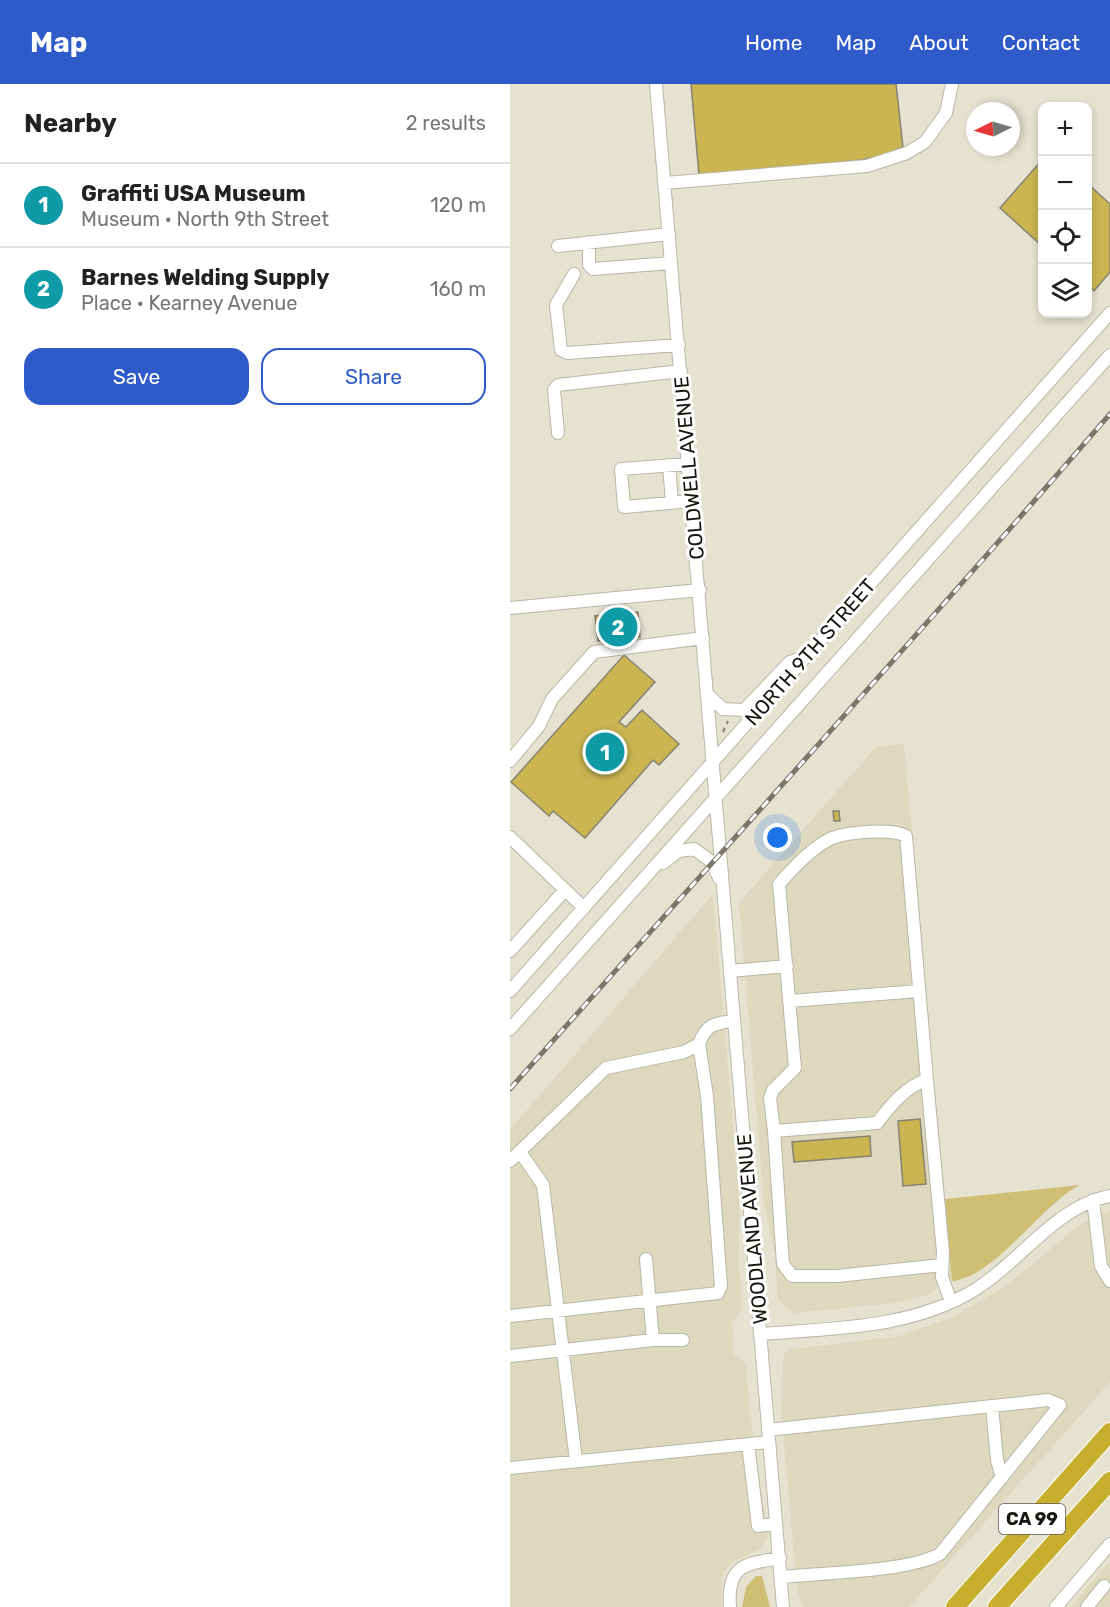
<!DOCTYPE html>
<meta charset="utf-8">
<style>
body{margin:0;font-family:Rubik,sans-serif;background:#f2f2f2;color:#222}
.controls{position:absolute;right:18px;top:18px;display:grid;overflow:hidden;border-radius:12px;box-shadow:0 3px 9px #0003}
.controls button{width:54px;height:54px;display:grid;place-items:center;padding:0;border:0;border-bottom:2px solid #e0e0e0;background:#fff;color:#222;font:30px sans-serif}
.compass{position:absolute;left:456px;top:18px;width:54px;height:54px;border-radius:50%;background:#fff;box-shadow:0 3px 9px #0003;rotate:265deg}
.you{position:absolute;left:268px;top:754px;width:21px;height:21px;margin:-15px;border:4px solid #fff;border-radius:50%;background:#1a73e8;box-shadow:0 0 0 9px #1a73e833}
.badge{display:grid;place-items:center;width:39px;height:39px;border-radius:50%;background:#2f5ac9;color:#fff;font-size:20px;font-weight:700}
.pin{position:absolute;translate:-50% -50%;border:3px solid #fff;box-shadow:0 2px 6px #0006}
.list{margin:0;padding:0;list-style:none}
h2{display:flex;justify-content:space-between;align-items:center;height:78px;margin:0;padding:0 24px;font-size:26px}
h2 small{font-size:20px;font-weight:400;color:#767676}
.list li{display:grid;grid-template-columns:39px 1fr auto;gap:18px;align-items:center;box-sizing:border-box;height:84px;padding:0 24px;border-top:2px solid #e0e0e0}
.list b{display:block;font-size:22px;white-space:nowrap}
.list p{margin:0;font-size:20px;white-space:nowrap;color:#767676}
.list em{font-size:20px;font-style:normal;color:#767676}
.actions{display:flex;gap:12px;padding:18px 24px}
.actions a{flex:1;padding:14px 0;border:2px solid #2f5ac9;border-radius:18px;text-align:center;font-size:21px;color:#2f5ac9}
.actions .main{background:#2f5ac9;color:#fff}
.icon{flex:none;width:33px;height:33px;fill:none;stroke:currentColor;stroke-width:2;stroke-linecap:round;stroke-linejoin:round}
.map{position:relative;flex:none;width:600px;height:1523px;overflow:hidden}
header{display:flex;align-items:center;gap:36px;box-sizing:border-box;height:84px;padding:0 30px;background:#2f5ac9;color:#fff}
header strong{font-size:28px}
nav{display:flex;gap:33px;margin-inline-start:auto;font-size:21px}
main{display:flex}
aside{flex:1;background:#fff}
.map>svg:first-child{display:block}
</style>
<header>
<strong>Map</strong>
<nav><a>Home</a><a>Map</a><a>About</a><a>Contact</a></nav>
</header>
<main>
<aside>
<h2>Nearby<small>2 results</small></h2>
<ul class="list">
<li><span class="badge" style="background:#0f9aa8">1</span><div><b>Graffiti USA Museum</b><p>Museum · North 9th Street</p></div><em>120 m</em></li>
<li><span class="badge" style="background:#0f9aa8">2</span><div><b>Barnes Welding Supply</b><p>Place · Kearney Avenue</p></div><em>160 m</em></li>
</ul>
<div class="actions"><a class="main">Save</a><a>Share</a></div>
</aside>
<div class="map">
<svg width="600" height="1523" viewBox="0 0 600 1523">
<rect width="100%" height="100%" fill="#e6e2d0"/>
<path fill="#ddd8be" d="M394,660l48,537 -16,7 -6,6 -35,9 -102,10 -15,-13 -3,-44 -11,-53 -25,-300 137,-156z
M203,810l26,301v68l4,45 -11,15 2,32 12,8 4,49 18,124 -8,13 -28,13 -10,12 -1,33h-211v-477z
M600,1127v171l-201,225h-105l-6,-11 -17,-184 2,-53 2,-6 7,-4 104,-12 55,-19 55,-32 75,-62z
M600,1479v44h-39l35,-42z"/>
<path fill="#cebf74" d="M570,1101c-38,19 -86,93 -128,96l-7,-82z
M246,1492h6l8,31h-28l4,-20z"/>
<path fill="#cab551" stroke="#878373" stroke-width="1.5" d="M181,0h205l7,63 -18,8 -24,5 -162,15z
M532,76v86l-42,-38z
M578,100l22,20v68l-16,19 -6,-6z
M128,528l2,25 -42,4 -3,-25z
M114,571l31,27 -36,40 7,5 16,-17 37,34 -20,21 -6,-5 -68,78 -32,-27 -4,5 -38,-34z
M323,727h6l1,10h-6z
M410,1035l6,65 -23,2 -5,-65z
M360,1052l1,20 -77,6 -2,-20z"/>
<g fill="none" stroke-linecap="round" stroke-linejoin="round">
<defs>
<path id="minor" d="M146,0l127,1523
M155,99l202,-17 40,-13 18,-11 21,-29 6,-29
M79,158v23l4,4 78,-6
M48,162l111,-12
M64,190l-18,31 5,45 6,3 112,-8
M48,349l-4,-43 4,-5 123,-14
M179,380l-68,5 3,38 68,-6
M159,381l3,38
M0,524l190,-18
M198,611l15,14 21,1 46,-48 15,-5
M0,677l29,-35 13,-27 42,-47 109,-14
M0,753l74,71
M153,779l16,-12 15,-2 18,13 7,16
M0,867l55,-61
M220,887l57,-5
M0,907l600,-678
M280,917l129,-10
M0,945l600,-674
M189,960c7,-20 16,-21 35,-23
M264,1047l-4,-33 3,-8 22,-22 -16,-184c13,-15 35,-38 53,-46 16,-6 60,-10 74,-2l21,244
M10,1068l23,33 33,276
M0,1077l96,-93 78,-16 15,-8 8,52 14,190 -3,7 -208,23
M583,1116l8,66 9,15
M136,1175l7,81h30
M432,1181l-105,11h-45l-9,-12 -9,-133 103,-8c13,-17 29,-37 50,-43l16,172 -1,25 9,25
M250,1250c74,-6 152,-5 216,-45 45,-28 80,-83 134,-93
M0,1272l143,-16
M482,1322l5,54 5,18
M258,1346l280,-30 12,5 -120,149c-33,18 -119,19 -159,23
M238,1360l10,82 18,-2
M0,1384l259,-26
M220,1523c-3,-42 14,-43 50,-49
M546,1523l54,-63
M577,1523l17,-21"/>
<path id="highway" d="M445,1523l155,-175
M487,1523l113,-126"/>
</defs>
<use href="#minor" stroke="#bab7a5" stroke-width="14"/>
<use href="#highway" stroke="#fff" stroke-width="20"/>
<path stroke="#838074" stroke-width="2" stroke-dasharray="4.5 4.5" stroke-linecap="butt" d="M213,648l5,-11"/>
<use href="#minor" stroke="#fff" stroke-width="12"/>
<use href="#highway" stroke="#c7ae2c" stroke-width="18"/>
<defs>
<path id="rail" d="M0,1005c200,-225 403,-447 600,-675"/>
</defs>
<use href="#rail" stroke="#79766a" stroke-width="5"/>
<use href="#rail" stroke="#fff" stroke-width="3" stroke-dasharray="9" stroke-linecap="butt"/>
</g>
<g text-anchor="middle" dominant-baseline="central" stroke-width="6" stroke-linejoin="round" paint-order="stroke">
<rect fill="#fff" stroke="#5d5b57" stroke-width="1.5" x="489" y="1420" width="66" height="30" rx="4.5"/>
<g font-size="18" font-weight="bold" fill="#17150f">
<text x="522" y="1435">CA 99</text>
</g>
<g font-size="20" fill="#17150f" stroke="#fff">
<text transform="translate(179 384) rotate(-95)">COLDWELL AVENUE</text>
<text transform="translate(300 568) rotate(-49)">NORTH 9TH STREET</text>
<text transform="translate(242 1145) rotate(-95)">WOODLAND AVENUE</text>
</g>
</g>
</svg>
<div class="controls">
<button>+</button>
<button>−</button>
<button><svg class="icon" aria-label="locate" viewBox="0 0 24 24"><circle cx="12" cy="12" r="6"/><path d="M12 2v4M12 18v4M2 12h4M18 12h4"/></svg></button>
<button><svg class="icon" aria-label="layers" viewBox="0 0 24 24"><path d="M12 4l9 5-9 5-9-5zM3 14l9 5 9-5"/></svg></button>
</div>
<svg class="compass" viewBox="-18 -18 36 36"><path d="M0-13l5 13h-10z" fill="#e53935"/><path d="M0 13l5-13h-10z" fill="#767676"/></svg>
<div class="you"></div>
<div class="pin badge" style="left:95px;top:668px;background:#0f9aa8">1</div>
<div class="pin badge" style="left:108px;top:543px;background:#0f9aa8">2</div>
</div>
</main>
